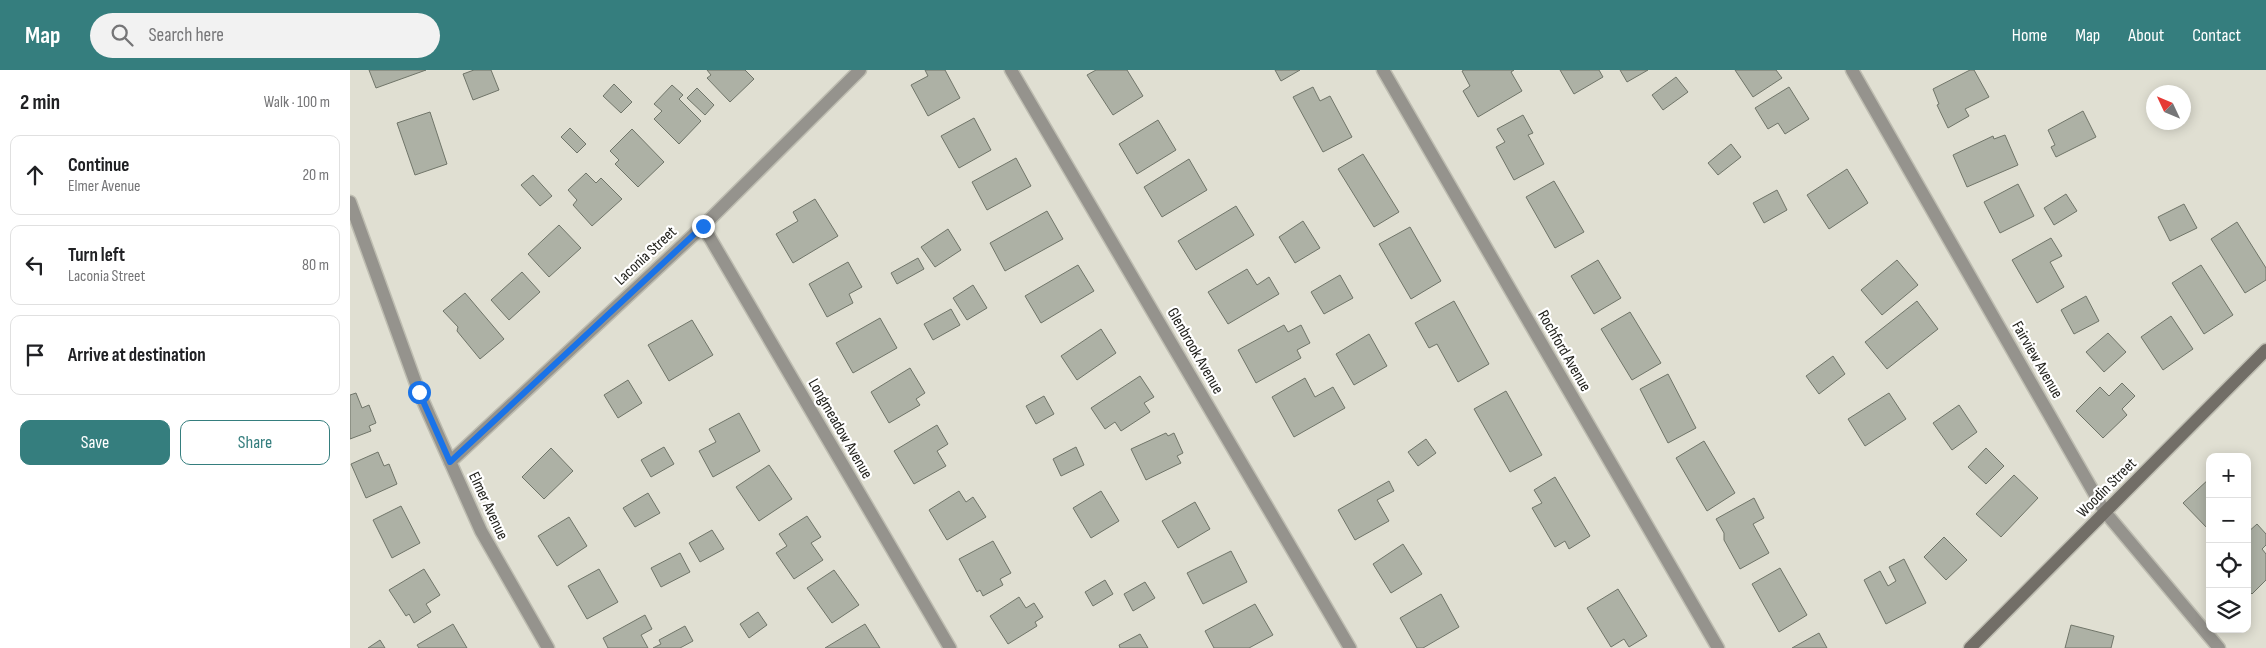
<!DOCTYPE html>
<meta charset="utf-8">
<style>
body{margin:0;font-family:"Sofia Sans Condensed",sans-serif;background:#f2f2f2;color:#202124}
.controls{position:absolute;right:15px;bottom:15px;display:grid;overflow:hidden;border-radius:10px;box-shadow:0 2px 12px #0003}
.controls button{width:45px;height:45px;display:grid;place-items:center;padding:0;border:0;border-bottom:1px solid #e0e0e0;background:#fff;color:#202124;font:25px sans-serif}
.compass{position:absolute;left:1796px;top:15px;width:45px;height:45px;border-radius:50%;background:#fff;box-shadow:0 2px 12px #0003;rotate:314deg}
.stop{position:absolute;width:15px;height:15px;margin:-11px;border:4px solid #1a73e8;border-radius:50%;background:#fff}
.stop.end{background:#1a73e8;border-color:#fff;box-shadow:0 1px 5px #0008}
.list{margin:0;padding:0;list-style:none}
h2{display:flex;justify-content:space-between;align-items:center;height:65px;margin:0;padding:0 20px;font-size:21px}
h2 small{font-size:16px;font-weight:400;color:#757577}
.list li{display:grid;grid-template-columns:32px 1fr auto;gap:15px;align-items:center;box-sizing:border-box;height:80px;margin:0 10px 10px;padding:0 10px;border:1px solid #e0e0e0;border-radius:10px}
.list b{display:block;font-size:19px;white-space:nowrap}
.list p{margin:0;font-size:16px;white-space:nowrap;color:#757577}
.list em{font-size:16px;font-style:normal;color:#757577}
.actions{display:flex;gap:10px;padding:15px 20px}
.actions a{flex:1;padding:11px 0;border:1px solid #357e7e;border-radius:10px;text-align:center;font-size:18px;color:#357e7e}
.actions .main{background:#357e7e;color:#fff}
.icon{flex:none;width:28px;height:28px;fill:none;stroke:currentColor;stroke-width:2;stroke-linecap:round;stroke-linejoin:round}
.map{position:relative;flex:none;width:1916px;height:578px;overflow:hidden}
header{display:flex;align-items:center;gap:30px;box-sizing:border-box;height:70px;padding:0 25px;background:#357e7e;color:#fff}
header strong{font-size:24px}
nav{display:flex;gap:28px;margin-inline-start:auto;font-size:18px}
.search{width:350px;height:45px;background:#f2f2f2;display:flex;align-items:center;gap:12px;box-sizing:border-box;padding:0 18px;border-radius:28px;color:#757577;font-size:19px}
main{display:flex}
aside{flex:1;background:#fff}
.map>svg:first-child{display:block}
</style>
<header>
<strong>Map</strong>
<div class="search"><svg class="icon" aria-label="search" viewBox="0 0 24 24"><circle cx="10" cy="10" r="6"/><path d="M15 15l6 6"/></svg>Search here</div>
<nav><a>Home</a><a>Map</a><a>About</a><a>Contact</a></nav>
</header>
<main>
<aside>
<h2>2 min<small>Walk · 100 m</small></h2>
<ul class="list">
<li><svg class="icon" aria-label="ahead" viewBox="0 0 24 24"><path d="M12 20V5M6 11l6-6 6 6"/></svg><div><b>Continue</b><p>Elmer Avenue</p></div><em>20 m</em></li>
<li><svg class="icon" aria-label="left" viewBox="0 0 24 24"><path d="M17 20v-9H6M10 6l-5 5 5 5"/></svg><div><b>Turn left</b><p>Laconia Street</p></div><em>80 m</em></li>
<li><svg class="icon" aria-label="arrive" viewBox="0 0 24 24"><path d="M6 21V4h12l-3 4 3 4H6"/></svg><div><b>Arrive at destination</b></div></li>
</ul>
<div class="actions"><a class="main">Save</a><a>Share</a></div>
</aside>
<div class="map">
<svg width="1916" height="578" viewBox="0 0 1916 578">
<rect width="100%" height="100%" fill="#e0dfd2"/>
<path fill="#adb1a5" stroke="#707569" d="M19,0h57l-50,18z
M124,0h17l8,20 -26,10 -10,-26z
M357,0h38l9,9 -24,23 -23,-24 4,-3z
M575,0h20l15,28 -32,18 -17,-31 17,-9z
M746,0h31l16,26 -30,19 -26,-40z
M925,0h25l-19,11z
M1114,0h50l-3,2 11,19 -44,26 -15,-26 7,-5 -8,-15z
M1210,0h39l4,7 -29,17z
M1270,0h28l-21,12z
M1385,0h41l6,8 -29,19z
M1620,0h4l15,27 -24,12 4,7 -21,12 -11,-23 2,-1 -6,-15z
M1326,7l12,15 -25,18 -11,-15z
M264,14l18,18 -11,11 -18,-17z
M322,15l11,10 -4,4 22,22 -22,23 -25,-25 8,-8 -8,-7z
M963,17l7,14 10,-5 22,41 -29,15 -30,-55z
M1439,17l20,32 -24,15 -7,-11 -10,6 -13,-21z
M347,18l17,17 -9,10 -18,-17z
M1733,41l13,26 -40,20 -5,-10 4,-2 -7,-15z
M80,42l17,52 -32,11 -18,-52z
M1173,45l10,18 -5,2 16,29 -30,16 -18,-33 9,-5 -8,-13z
M624,48l17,32 -32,18 -18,-32z
M808,50l18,30 -39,24 -18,-30z
M220,58l16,16 -9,9 -16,-16z
M282,59l32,33 -26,25 -23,-23 4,-4 -9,-9z
M1655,65l13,30 -51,22 -14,-32 40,-19 1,3z
M1381,74l10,13 -23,18 -10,-12z
M1013,84l36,58 -25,15 -36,-58z
M666,88l15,28 -44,24 -15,-28z
M839,89l18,31 -45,27 -18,-30z
M1497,99l21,34 -39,26 -22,-34z
M236,103l10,10 5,-5 21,21 -30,27 -19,-21 4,-5 -9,-10z
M183,105l19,21 -12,10 -19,-21z
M1204,111l30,51 -29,16 -29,-51z
M1668,114l16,32 -34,17 -16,-31z
M1427,120l10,20 -23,13 -11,-20z
M1716,124l11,17 -23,14 -10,-17z
M465,129l23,37 -45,27 -17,-29 22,-13 -5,-9z
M1834,134l13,24 -27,13 -12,-24z
M886,136l18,29 -58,35 -18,-29z
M697,141l16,28 -58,32 -15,-28z
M953,151l17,27 -25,15 -16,-26z
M1887,152l29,46v12l-21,13 -34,-54z
M209,155l22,23 -32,29 -21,-23z
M1060,157l31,54 -30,18 -32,-55z
M598,159l13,21 -26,17 -14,-20z
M1701,168l11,18 -12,6 14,25 -27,16 -25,-43z
M568,188l6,11 -27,15 -6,-11z
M1248,190l23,38 -27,16 -23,-38z
M1547,190l21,25 -36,30 -21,-25z
M498,192l14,25 -13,7 4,9 -26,14 -18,-33z
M728,195l16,26 -53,32 -16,-27z
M1851,195l32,50 -29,19 -32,-51z
M897,199l10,16 12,-8 10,17 -51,30 -20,-32z
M172,202l18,20 -31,28 -18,-20z
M990,205l13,23 -29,16 -13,-22z
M623,215l14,23 -20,12 -14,-22z
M115,223l39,46 -24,20 -23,-28 1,-4 -15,-16z
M1736,226l13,25 -25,13 -13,-24z
M1104,231l35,63 -31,18 -21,-38 -8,4 -14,-25z
M1567,231l21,28 -51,40 -22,-27z
M601,239l9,16 -27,15 -9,-16z
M1280,242l31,51 -29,17 -31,-51z
M1821,246l22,33 -30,21 -22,-33z
M530,248l17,30 -44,25 -17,-30z
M342,250l21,35 -44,26 -21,-36z
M934,255l4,7 13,-7 9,18 -13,7 4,8 -45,25 -18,-33z
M751,259l15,24 -39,27 -16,-24z
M1758,263l18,19 -22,20 -18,-20z
M1019,264l18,32 -33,19 -18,-31z
M1483,286l12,18 -26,20 -13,-18z
M560,298l15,25 -9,6 4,6 -31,18 -18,-31z
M1318,304l28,54 -28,15 -28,-54z
M790,306l14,21 -10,6 6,9 -29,19 -6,-9 -10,7 -14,-21z
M955,308l10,19 18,-10 12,21 -51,29 -22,-40z
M278,310l14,23 -24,15 -14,-23z
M1772,313l13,13 -13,13 5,6 -24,23 -27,-27 24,-24 9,9z
M1156,321l36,64 -32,17 -36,-63z
M6,323l6,15 7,-3 7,18 -7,3 2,5 -21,8v-44z
M1539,323l17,26 -41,27 -17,-27z
M694,326l10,18 -18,10 -10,-18z
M1609,335l18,27 -25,18 -19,-27z
M389,343l21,38 -47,26 -14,-26 17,-9 -7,-13z
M587,355l11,19 -11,7 9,15 -32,18 -20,-33z
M816,363l2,3 6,-3 9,20 -6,3 4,7 -35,17 -15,-31z
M1076,369l10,14 -18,13 -10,-14z
M1354,371l31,52 -28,18 -31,-53z
M314,377l10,17 -23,13 -10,-17z
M726,377l8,18 -23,11 -8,-17z
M201,378l22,23 -29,28 -22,-22z
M1636,378l18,18 -18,18 -18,-17z
M28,382l6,14 5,-2 8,20 -31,14 -15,-34z
M419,395l23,34 -33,22 -23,-34z
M1664,405l24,23 -37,39 -25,-23z
M1205,407l35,59 -21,13 -4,-8 -10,6 -23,-39 10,-5 -8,-13z
M1860,408v49l-2,2 -25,-26z
M1039,411l5,10 -17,9 12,21 -34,19 -17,-30z
M609,421l7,11 7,-5 13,20 -39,23 -18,-30z
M751,421l18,30 -28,17 -18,-30z
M298,423l12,20 -25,14 -12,-19z
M1404,428l10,20 -11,6 16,29 -29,16 -16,-29v-7l-8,-14z
M845,432l15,27 -32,19 -16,-27z
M51,436l19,37 -28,15 -19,-38z
M457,446l14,21 -10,6 12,17 -29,19 -18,-26 11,-7 -8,-12z
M219,447l18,29 -30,20 -19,-30z
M1907,454l9,10v11l-4,4 4,5v26l-14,14 -5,-5v-56z
M362,460l12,19 -24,13 -11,-19z
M1594,467l23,23 -21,20 -22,-23z
M643,471l18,32 -11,6 3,6 -20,11 -3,-6 -3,2 -18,-33z
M1053,474l19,30 -31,19 -18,-29z
M881,481l16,31 -44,22 -16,-31z
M330,483l10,19 -29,15 -10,-19z
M1554,489l22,44 -40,21 -22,-44 16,-9 8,15 8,-5 -7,-14z
M1430,498l27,47 -28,17 -27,-48z
M74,499l16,26 -14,9 5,8 -17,11 -5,-9 -3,2 -17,-26z
M249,499l19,33 -31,17 -19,-33z
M484,500l25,35 -27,18 -25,-35z
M755,510l8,14 -20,12 -8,-14z
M795,512l10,16 -22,13 -9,-17z
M1268,519l29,47 -18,11 -5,-8 -13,8 -24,-39z
M1091,524l18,33 -36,21h-6l-17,-30z
M669,527l7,11 8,-5 9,14 -8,5 2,4 -29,18 -18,-28z
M905,534l18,31 -24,13h-35l-9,-17z
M408,542l9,13 -18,13 -9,-14z
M295,545l7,14 -11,6 7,13h-40l-5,-10z
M103,554l14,24h-48l-2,-3z
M515,554l15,24h-55z
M1721,555l43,11 -3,12h-46z
M335,556l8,15 -13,7h-27l8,-4 -2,-4z
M1469,563l8,15h-35z
M790,564l8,14h-28l-1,-3z
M30,570l5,8h-17z"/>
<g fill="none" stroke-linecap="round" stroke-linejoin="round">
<defs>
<path id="minor" d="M661,0l339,578
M1033,0l335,578
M1502,0l253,442
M0,132l69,190 62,139 67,117
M353,156l247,422
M100,392l253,-236 157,-156"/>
<path id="tertiary" d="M1755,442l114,136"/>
<path id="secondary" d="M1620,578l296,-298"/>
</defs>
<use href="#minor" stroke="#bebdb1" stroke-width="15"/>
<use href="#tertiary" stroke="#bebdb1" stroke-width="15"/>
<use href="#secondary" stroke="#bebdb1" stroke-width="15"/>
<use href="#minor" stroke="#95938d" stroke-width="12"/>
<use href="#tertiary" stroke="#95938d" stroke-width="12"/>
<use href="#secondary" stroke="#726e67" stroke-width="12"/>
</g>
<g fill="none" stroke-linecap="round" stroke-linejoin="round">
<path stroke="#1a73e8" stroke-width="6" d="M69,322l31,70 253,-236"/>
</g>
<g text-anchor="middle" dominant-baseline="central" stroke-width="4.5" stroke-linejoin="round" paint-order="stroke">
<g font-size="16" fill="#21211c" stroke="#fff">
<text transform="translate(296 186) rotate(-43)">Laconia Street</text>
<text transform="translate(845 281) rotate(60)">Glenbrook Avenue</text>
<text transform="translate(1214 281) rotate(60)">Rochford Avenue</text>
<text transform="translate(1687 290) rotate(60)">Fairview Avenue</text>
<text transform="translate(490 359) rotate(60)">Longmeadow Avenue</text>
<text transform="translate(1757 418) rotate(-45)">Woodin Street</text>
<text transform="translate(138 436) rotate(65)">Elmer Avenue</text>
</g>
</g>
</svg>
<div class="controls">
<button>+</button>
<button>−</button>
<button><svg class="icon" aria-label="locate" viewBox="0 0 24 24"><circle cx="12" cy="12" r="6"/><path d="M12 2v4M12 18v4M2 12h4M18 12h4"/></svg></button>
<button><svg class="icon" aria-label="layers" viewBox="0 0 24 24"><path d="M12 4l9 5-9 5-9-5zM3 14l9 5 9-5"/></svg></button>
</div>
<svg class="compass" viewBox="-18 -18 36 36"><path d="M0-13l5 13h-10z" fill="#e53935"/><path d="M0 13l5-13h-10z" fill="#757577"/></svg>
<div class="stop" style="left:69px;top:322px"></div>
<div class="stop end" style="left:353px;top:156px"></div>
</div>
</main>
